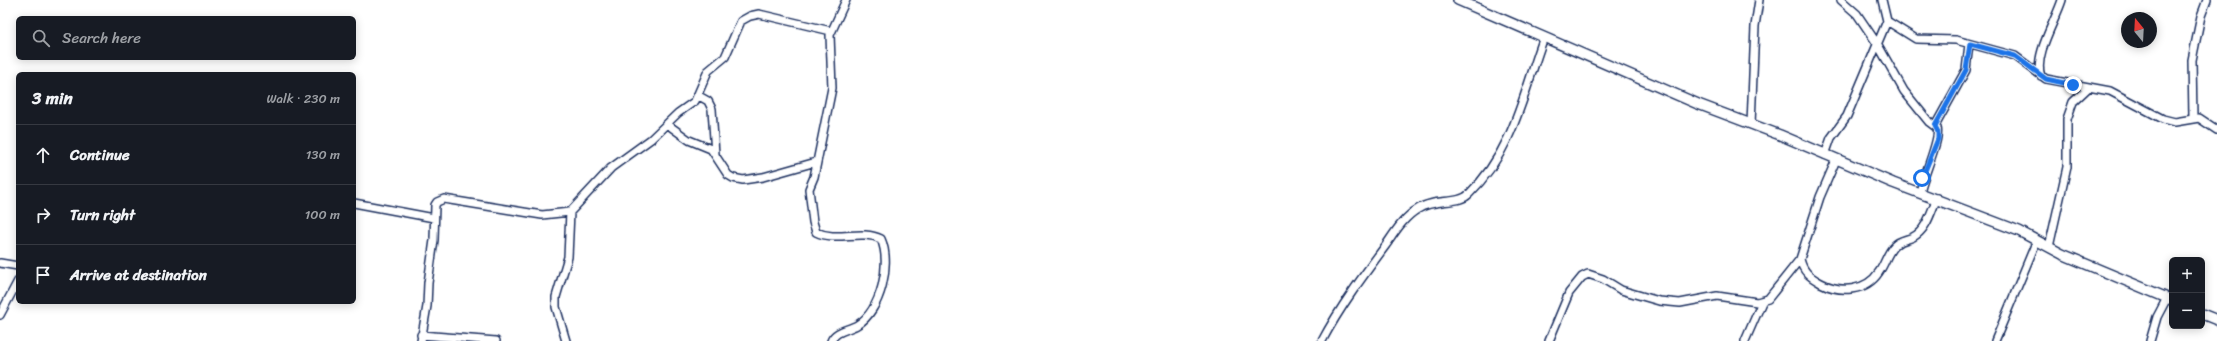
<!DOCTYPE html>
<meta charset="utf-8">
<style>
body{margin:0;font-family:Sriracha,sans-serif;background:#20242c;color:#f1f3f6}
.controls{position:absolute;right:12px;bottom:12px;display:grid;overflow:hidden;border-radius:6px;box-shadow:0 2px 10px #0003}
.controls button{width:36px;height:36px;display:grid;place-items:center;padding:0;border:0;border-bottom:1px solid #363941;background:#171b24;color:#f1f3f6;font:20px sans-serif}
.compass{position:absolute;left:2121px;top:12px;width:36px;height:36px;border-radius:50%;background:#171b24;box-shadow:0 2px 10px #0003;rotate:342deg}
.stop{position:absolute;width:12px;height:12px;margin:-9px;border:3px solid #1a73e8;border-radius:50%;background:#fff}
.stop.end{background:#1a73e8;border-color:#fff;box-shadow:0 1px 4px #0008}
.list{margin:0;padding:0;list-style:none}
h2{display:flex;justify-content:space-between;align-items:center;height:52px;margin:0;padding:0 16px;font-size:17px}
h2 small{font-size:13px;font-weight:400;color:#9ea1a6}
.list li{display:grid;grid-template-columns:26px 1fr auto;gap:12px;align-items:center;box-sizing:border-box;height:60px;padding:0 16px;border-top:1px solid #363941}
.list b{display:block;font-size:15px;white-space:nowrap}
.list em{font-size:13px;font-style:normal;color:#9ea1a6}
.icon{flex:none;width:22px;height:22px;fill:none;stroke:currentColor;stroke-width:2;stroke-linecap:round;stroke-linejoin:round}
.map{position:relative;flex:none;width:2217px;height:341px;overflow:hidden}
.search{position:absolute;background:#171b24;box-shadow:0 2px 10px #0003;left:16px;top:16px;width:340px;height:44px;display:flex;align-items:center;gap:10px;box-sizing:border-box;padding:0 14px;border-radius:6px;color:#9ea1a6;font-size:15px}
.panel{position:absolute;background:#171b24;box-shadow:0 2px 10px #0003;left:16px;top:72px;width:340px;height:232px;border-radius:6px}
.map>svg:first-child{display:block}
</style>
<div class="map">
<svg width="2217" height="341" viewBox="0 0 2217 341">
<rect width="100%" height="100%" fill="#fff"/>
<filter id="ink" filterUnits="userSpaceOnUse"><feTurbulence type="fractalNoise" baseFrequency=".025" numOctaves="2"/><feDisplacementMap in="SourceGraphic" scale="8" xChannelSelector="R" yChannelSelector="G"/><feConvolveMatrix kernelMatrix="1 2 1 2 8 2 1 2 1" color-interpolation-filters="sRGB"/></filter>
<g filter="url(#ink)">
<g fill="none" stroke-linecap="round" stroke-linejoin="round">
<defs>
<path id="street" d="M1841,0l16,14 21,31 26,46 25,31 8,6c4,11 -15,50 -17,65
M1887,21l29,18 40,1 59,16 31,23 64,12 53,28 12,3 24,-4 18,12
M2041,76c-8,-20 15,-56 21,-76
M699,96l9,5 4,8 3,45
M2193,118l-1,-58 9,-44 6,-16
M667,124l22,16 22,9 17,26 5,3 10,2 20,-3 53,-15
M1751,124l4,-98 4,-26
M1935,126l31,-56 3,-26
M1825,155l6,-17 16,-22 40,-95 -5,-21
M354,203l80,15
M2049,247l18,-80v-48l6,-17 15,-14
M1800,259c3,13 10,18 21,24 19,10 45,9 58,-11 6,-8 8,-19 15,-26 5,-6 13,-6 19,-9 14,-7 18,-26 24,-39
M0,263l18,3
M0,315l18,-34
M421,335l75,6
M421,341l6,-35 1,-23 6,-43 1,-35 2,-3 7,-3 98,16 28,-3 41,-44 40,-29 27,-26 17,-12 13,-30 17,-14 16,-36 9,-5 9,-2 72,17
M566,341l-10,-34v-10l12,-40 2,-45
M831,341c4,-10 17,-11 26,-16 24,-14 35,-62 24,-86 -20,-10 -44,3 -65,-7l-3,-10 -4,-33 5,-12 18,-89 -2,-53 16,-35
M1322,341c18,-34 41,-65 64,-96 9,-13 18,-28 32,-36 16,-11 41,-4 51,-15 45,-44 54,-100 75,-157
M1549,341l20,-48 13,-16 6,-3 15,5 18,11 38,11 21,2 37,-7 40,6 11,-3 32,-40 20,-62 16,-37
M1745,341l17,-39
M1995,341l42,-101
M2150,341l7,-24 10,-19"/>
<path id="secondary" d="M1458,0l240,104 82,31 113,48 126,48 43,23 110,46
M2202,314l15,6"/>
</defs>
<use href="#street" stroke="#1b2f5e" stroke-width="10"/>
<use href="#secondary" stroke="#1b2f5e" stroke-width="12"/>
<use href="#street" stroke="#fff" stroke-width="7"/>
<use href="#secondary" stroke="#fff" stroke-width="9"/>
</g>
</g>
<g fill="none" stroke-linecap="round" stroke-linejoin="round" filter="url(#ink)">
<path stroke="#1a73e8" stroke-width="5" d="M1922,178l16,-39v-7l-3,-6 31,-56 4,-26 45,12 31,23 27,6"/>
</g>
</svg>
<div class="controls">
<button>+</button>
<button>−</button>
</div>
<svg class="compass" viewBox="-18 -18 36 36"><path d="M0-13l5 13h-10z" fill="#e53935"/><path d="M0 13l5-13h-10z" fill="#9ea1a6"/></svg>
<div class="stop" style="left:1922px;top:178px"></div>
<div class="stop end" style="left:2073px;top:85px"></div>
<div class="search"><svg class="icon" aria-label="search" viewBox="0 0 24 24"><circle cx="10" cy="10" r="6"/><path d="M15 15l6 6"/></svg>Search here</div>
<section class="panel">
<h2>3 min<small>Walk · 230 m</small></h2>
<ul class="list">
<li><svg class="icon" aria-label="ahead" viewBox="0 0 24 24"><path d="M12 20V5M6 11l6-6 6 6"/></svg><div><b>Continue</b></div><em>130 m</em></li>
<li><svg class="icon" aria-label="right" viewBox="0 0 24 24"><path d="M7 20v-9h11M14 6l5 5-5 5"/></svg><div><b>Turn right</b></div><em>100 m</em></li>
<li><svg class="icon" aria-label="arrive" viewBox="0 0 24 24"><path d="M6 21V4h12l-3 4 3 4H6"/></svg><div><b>Arrive at destination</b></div></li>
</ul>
</section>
</div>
